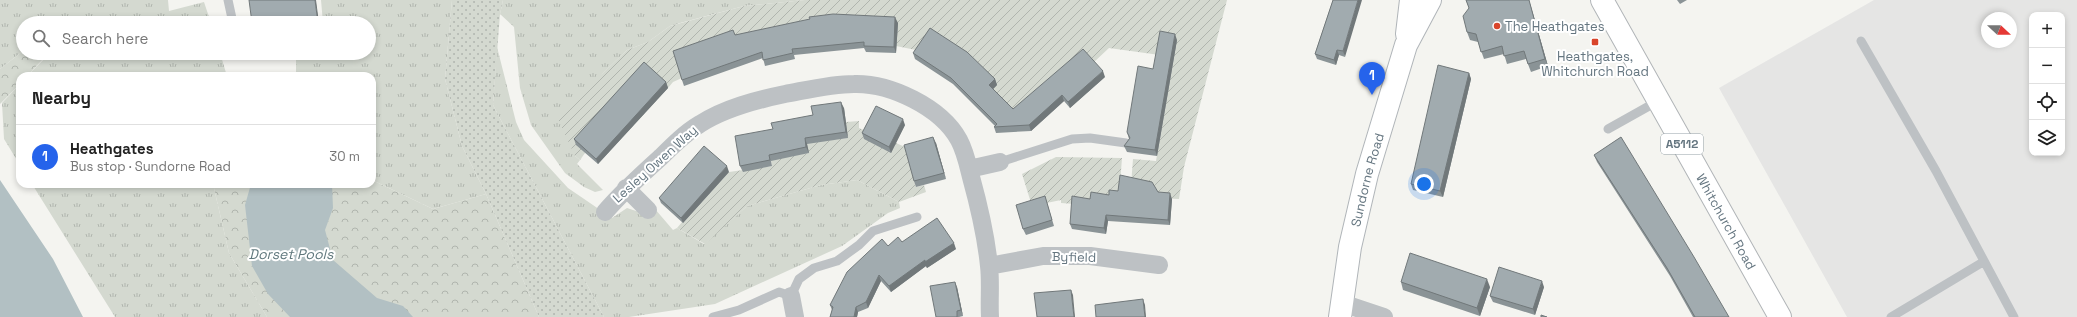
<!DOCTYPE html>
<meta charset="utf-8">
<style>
body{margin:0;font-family:"Space Grotesk",sans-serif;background:#f2f2f2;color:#222}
.controls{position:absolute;right:12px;top:12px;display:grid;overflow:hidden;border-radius:8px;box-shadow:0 2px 6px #0003}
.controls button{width:36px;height:36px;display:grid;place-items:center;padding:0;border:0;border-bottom:1px solid #e0e0e0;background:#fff;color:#222;font:20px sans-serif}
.compass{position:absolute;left:1981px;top:12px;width:36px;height:36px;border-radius:50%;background:#fff;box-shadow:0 2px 6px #0003;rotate:112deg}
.you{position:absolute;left:1424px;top:184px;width:14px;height:14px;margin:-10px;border:3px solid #fff;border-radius:50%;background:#1a73e8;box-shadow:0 0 0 6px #1a73e833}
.badge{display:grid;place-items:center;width:26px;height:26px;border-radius:50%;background:#2563eb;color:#fff;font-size:13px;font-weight:700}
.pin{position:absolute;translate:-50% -33px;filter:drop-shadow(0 1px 2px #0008)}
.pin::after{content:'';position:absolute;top:21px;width:14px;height:12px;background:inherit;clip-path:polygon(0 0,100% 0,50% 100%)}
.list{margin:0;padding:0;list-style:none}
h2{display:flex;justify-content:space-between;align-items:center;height:52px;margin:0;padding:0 16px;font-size:17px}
h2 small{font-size:13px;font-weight:400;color:#767676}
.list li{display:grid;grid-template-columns:26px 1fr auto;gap:12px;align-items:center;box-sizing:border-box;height:64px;padding:0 16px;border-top:1px solid #e0e0e0}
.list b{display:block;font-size:15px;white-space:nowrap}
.list p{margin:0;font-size:13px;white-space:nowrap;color:#767676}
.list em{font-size:13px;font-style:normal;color:#767676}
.icon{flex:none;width:22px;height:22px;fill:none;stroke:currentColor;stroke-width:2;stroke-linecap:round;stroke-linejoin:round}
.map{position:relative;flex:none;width:2077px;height:317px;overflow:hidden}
.search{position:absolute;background:#fff;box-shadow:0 2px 6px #0003;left:16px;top:16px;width:360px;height:44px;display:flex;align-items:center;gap:10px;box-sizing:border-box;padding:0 14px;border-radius:22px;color:#767676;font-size:15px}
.panel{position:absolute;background:#fff;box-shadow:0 2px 6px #0003;left:16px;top:72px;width:360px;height:116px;border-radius:12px}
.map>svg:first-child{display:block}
</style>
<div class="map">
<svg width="2077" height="317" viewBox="0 0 2077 317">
<defs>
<pattern id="grass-tufts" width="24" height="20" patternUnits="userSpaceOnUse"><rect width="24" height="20" fill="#d4d9d0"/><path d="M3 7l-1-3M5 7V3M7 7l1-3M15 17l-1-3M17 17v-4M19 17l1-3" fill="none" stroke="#b0b5ae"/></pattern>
<pattern id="forest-crowns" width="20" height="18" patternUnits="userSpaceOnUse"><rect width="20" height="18" fill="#d4d9d0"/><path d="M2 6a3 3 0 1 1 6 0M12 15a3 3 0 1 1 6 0" fill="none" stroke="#b0b5ae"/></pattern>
<pattern id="park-dots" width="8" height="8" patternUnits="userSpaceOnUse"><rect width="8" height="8" fill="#d4d9d0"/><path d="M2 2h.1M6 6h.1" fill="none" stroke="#b0b5ae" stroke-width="1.8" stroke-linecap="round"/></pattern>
<pattern id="garden-furrows" width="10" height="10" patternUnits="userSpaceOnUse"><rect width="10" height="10" fill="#d4d9d0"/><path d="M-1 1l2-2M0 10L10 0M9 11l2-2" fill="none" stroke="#b0b5ae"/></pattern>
</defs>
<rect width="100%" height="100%" fill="#f4f4f0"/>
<path fill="#e5e5e4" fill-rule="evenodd" d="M1874,0h203v317h-230l-128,-229zM2032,15h30v138h-30zM1987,18h24v24h-24z"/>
<path fill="url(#grass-tufts)" d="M0,0h168l1,11 35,-9 7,21h-188v28l-23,18z
M321,0h131l-7,79 17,67 24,48 -53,15 -61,-29v-104l-76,-1v-22h73v-30h-46z
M503,0h302l-61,6 -64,17 -10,3 -22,16 -21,8 -25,24 -27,82 5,4 -3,4 26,26 -8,2 -11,-5 -19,-14 -34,-48 -11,-37 -6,-61 -14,-13z
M497,47l19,75 8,18 44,48 44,30 15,-10 9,3 19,-2 18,21 4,-2 27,16 43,-38 74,-21 36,-5 42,22 1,6 -12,5 -46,33 -127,58 -86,13h-25l-111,-212z
M44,53h176l7,23h-200l17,-17z
M20,84v81l-16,-26 -2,-36z
M32,184h181l16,69 38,64h-152z"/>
<path fill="url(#forest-crowns)" d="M23,51v2h21v5l-17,18h-7v8l-20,20v-35z
M372,180l61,29 53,-15 53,123h-272l-38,-64 -16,-69h159z"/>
<path fill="url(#park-dots)" d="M452,0h51l-3,14 -7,91 111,212h-65l-53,-123 -24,-48 -17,-67z"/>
<path fill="url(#garden-furrows)" d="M805,0h422l-43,167 -5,32 -23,-1 -25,-13 2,-26 23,2 18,-104 -65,-9 -16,15 -72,46 -11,1 -89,-59 -25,-5 2,-23 -191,24 -32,10 7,21 -9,4 -5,6 -22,-20 -66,92 -5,-4 -18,-39 70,-67 21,-8 22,-16 74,-20z
M859,121v7l9,4 23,20 5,-9 9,4 11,40 8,-2 2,7 -27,10 -42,-22 -36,5 -74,21 -42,38 -28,-16 5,-6 1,1 46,-51 43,-6 -1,-6 37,-7 -1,-10 41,-5 -2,-16z
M1056,157l66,1 -3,39 -45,7 -13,-1v-3l-29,6 -10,-32z"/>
<path fill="#b2c0c3" d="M0,180l53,79 30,58h-83z
M251,184h81l1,24 -8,22 8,30 44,38 26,8 10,11h-123l-22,-23 -16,-28 -7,-61z"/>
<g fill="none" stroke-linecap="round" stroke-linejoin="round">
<defs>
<g id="secondary">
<path d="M1407,34l4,-34"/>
<path id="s1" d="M1340,317l10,-70 17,-73 39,-129 24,-45"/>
</g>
<g id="primary">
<path id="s2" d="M1602,0l178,317"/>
</g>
</defs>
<use href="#secondary" stroke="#b0b5b9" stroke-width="24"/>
<use href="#primary" stroke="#b1b5b8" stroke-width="24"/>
<path stroke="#bdc1c4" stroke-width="9" d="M228,0l5,23
M1861,41l75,130 78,146
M1608,129l50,-28
M1000,162l72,-23 18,-1 36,5
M713,317l26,-7 40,-18 12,4 8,-17 15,-11 23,-7 22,-16 14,-14 44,-14
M1891,317l92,-55"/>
<path stroke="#bdc1c4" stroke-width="18" d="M969,169l31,-7
M626,188l22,22
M605,212c17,-20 36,-37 56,-55 12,-12 24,-24 39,-33 25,-16 56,-24 85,-30 22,-4 46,-10 69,-10 36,-1 87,23 105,56 6,11 9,25 12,37 8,29 15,59 18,89 2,16 0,34 1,51
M989,266l54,-10h47l69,9
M791,296l4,21
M1342,303l42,14"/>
<use href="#secondary" stroke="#fff" stroke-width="22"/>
<use href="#primary" stroke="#fff" stroke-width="22"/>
</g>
<path fill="#8a9396" d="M1333,0l12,57 -6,-2 -3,10 -19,-6 -2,-5z
M1466,0h63l19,66 -17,6 -5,-13 -19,5 -3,-10 -20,5 -6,-17 -8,-2 -3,-8 2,-24z
M1677,0h10l-7,4z
M898,23l-2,30 -30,-1 -2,-4 -70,7 1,4 -30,7 -2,-8 -79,28 -2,-6 53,-45z
M1177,40l-20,116 -30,-4 -3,-6 5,-7 -2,-7 26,-63z
M913,53l82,26 2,6 -4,4 20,20 92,-32 -35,31 -6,-7 -33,30 -35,2 -2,-6 1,-1 -42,-42 -38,-25z
M1469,73l2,6 -28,118 -30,-7 -2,-6z
M666,82l2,6 -70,76 -22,-19 -2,-6z
M844,108l4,30 -41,6 2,9 -38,8 1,5 -29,6 -3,-6 33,-37 40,-14z
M905,125l-14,28 -27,-14 -2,-6z
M936,143l10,36 -30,8 -2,-6z
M1594,155l135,162h-36l-23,-41 -73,-114z
M729,172l-46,51 -22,-20 -2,-5z
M1118,191l40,1 14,7 -2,26 -62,-4 -2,13 -34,-5 -2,-5 39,-29z
M1045,196l9,30 -28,9 -3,-6z
M902,242l54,7 -29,19 -1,-2 -35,26 -10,-11 -13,27 -10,4 -1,5h-27l2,-7 -2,-5 58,-59z
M1401,282l89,5 -10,29 -77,-26z
M957,287l6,29 -4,1h-23z
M1544,287l-9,28 -42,-13 -3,-6z"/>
<path fill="#71787a" d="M315,0h1l3,23h-1z
M1358,0h4l-17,57 -2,-6z
M1529,0l19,66 -3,-7z
M895,17l3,6 -2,30 -2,-6z
M1175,34l2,6 -20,116 -2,-6z
M1337,50l2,5 -3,10 -2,-5z
M1103,71l2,6 -35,31 -2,-6z
M1469,73l2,6 -28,118 -3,-6z
M995,79l2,6 -6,6 -2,-6z
M666,82l2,6 -70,76 -2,-5z
M1062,95l2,6 -33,30 -2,-6z
M841,102l3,6 4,30 -2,-6z
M903,119l2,6 -14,28 -2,-6z
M933,137l3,6 10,36 -2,-6z
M805,138l2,6 2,9 -3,-6z
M727,166l2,6 -46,51 -2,-5z
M1170,193l2,6 -2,26 -2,-5z
M1106,215l2,6 -2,13 -2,-6z
M954,243l2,6 -29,19 -1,-2 -35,26 -2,-6 36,-26z
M879,275l2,6 -13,27 -2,-6z
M1487,279l3,8 -10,29 -3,-8z
M1542,281l2,6 -9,28 -2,-6z
M955,282l2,5 6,29 -2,-6z
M1071,290l2,5 2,22h-1z
M1143,299l2,6 1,12h-1z
M856,307l2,5 -1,5h-3z"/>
<path fill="#a1abaf" stroke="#71787a" d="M249,0h66l3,23h-48v-1l-18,1z
M1333,0h25l-15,51 -6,-1 -3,10 -19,-6z
M1466,0h63l16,59 -17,5 -4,-13 -20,5 -2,-10 -21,6 -5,-18 -9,-2 -4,-16 6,-8z
M833,14l62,3 -1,30 -30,-1v-4l-72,7 1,4 -30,7 -1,-8 -80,28 -9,-29 60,-21 2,5 75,-16 -1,-2z
M930,28l37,24 28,27 -6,6 24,24 70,-60 20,22 -35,31 -6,-7 -33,30 -35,2 3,-3 -46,-46 -38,-25z
M1160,31l15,3 -20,116 -31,-4 6,-8 -3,-6 11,-66 15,3z
M644,62l22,20 -70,77 -22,-20z
M1438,65l31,8 -29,118 -29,-7z
M841,102l5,30 -41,6 1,9 -37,8 1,5 -30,6 -5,-30 38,-7 -2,-6 42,-8 -2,-9z
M876,106l27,13 -14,28 -27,-14z
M933,137l11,36 -30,8 -10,-36z
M1621,137l73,120 35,60h-34l-28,-49 -73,-113z
M704,146l23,20 -46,52 -22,-20z
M1120,175l32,7 6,10 12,1 -2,27 -62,-5 -2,13 -34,-4 2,-28 18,3 1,-7 18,3v-5l9,1z
M1045,196l7,24 -29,9 -7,-24z
M937,218l17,25 -29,19v-2l-36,26 -10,-11 -13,27 -10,5 -2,10h-24l3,-10 -3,-2 17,-33 35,-33 6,7 10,-9 4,5z
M1410,253l77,26 -10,29 -76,-26z
M1499,267l43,14 -9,28 -43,-13z
M955,282l6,28 -4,1v6h-21l-6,-31z
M1071,290l3,27h-37l-3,-24z
M1143,299l2,18h-49l-1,-12z
M1541,315l6,2h-6z"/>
<g fill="#d9452b" stroke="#fff" stroke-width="1.5">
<circle cx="1497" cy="26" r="4"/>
<rect x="1591" y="38" width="8" height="8" rx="2"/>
</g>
<g text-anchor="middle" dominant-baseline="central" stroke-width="4" stroke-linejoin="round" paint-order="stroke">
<rect fill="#fff" stroke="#939fa6" stroke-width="1" x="1661" y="134" width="42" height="20" rx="3"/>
<g font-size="12" font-weight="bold" fill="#657680">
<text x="1682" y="144">A5112</text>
</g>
<g font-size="13" fill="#657680" stroke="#fff" text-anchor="start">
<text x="1505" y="26">The Heathgates</text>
<text x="1595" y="56" text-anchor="middle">Heathgates,<tspan x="1595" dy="15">Whitchurch Road</tspan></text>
</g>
<g font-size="13" fill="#657680" stroke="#fff">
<text transform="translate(655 164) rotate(-42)">Lesley Owen Way</text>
<text stroke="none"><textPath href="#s1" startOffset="140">Sundorne Road</textPath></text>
<text stroke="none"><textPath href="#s2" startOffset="254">Whitchurch Road</textPath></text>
<text transform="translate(1074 257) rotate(1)">Byfield</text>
</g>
<g font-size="14" font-style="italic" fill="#60787d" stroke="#fff">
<text x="291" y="254">Dorset Pools</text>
</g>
</g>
</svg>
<div class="controls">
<button>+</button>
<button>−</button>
<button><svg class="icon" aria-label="locate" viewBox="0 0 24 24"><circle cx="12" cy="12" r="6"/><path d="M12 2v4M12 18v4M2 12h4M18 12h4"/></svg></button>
<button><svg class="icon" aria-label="layers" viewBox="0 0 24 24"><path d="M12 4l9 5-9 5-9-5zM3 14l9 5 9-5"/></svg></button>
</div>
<svg class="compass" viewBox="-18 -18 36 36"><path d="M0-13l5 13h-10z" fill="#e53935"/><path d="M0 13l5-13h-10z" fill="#767676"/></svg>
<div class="you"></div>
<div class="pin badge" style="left:1372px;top:95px">1</div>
<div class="search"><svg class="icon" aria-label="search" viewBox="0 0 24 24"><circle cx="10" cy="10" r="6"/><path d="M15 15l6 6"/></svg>Search here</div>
<section class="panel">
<h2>Nearby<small></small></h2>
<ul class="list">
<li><span class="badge">1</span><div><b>Heathgates</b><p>Bus stop · Sundorne Road</p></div><em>30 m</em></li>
</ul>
</section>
</div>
